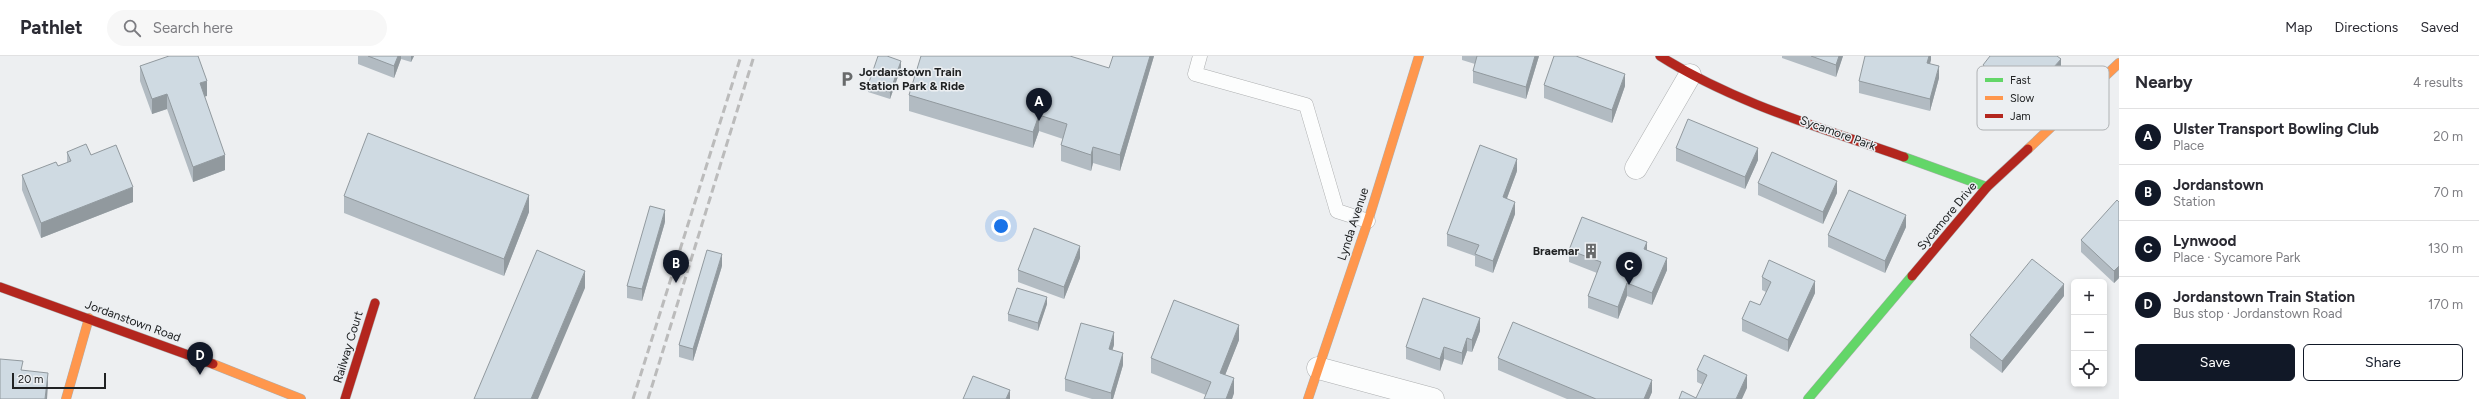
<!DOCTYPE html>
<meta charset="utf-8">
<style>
body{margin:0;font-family:Figtree,sans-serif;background:#f7f7f7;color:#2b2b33}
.controls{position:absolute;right:12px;bottom:12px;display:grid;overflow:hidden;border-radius:6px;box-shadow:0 2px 6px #0003}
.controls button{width:36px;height:36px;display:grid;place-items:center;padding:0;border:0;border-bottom:1px solid #e1e1e2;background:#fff;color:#2b2b33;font:20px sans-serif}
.scale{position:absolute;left:12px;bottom:10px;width:94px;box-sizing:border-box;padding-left:4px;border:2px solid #202223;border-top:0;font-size:11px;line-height:14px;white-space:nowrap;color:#202223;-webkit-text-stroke:3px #eceff2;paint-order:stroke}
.you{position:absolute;left:1001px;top:170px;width:14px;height:14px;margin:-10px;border:3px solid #fff;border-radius:50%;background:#1a73e8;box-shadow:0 0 0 6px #1a73e833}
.badge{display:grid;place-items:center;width:26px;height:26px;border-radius:50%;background:#111827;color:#fff;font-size:13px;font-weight:700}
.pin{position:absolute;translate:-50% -33px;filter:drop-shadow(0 1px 2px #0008)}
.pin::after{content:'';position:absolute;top:21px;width:14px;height:12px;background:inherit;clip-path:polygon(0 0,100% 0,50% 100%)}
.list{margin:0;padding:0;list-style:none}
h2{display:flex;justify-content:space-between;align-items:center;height:52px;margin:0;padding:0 16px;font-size:17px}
h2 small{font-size:13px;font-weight:400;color:#7c7c81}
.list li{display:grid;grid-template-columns:26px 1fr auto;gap:12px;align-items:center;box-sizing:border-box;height:56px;padding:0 16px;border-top:1px solid #e1e1e2}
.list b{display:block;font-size:15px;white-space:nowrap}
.list p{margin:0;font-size:13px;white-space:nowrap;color:#7c7c81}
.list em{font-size:13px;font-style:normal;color:#7c7c81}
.actions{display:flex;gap:8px;padding:12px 16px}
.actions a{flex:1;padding:9px 0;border:1px solid #111827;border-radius:6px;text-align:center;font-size:14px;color:#111827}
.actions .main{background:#111827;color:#fff}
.icon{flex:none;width:22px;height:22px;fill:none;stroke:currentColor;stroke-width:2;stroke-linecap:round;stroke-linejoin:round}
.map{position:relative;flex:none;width:2119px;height:343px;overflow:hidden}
header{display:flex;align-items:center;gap:24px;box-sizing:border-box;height:56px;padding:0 20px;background:#fff;border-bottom:1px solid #e1e1e2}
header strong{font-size:19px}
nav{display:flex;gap:22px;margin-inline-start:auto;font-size:14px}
.search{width:280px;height:36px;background:#f7f7f7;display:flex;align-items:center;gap:10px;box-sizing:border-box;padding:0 14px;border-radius:22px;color:#7c7c81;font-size:15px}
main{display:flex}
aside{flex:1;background:#fff}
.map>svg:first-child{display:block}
</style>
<header>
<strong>Pathlet</strong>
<div class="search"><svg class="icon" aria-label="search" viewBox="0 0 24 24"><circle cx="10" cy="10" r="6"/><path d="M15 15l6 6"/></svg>Search here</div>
<nav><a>Map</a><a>Directions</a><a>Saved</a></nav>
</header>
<main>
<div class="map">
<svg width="2119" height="343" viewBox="0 0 2119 343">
<rect width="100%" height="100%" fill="#edeff1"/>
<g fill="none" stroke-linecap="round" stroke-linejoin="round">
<defs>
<path id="lane" d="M1200,0l-5,18 111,31 31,106 31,10"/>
<path id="street" d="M1636,112l54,-93
M1318,312l115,31"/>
<path id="fast" d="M1904,101l83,30
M1808,343l104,-123"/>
<path id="slow" d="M2028,93l91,-86
M213,308l88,35
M66,343l23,-81
M1308,343l60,-178 51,-165"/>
<path id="jam" d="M1660,0c74,47 162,72 244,101
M1912,220l75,-89 41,-38
M0,231l213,77
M345,343l30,-96"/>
</defs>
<use href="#lane" stroke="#adafb0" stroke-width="15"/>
<use href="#street" stroke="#adafb0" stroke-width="23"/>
<use href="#fast" stroke="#adafb0" stroke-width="10"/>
<use href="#slow" stroke="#adafb0" stroke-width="10"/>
<use href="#jam" stroke="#adafb0" stroke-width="10"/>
<use href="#lane" stroke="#fcfdfd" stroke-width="14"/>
<use href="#street" stroke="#fcfdfd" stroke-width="22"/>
<use href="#fast" stroke="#63d668" stroke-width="9"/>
<use href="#slow" stroke="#ff974d" stroke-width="9"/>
<use href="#jam" stroke="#b3261e" stroke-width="9"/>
<path stroke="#bbb" stroke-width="3" stroke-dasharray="8 4" stroke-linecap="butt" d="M633,343l108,-343
M648,343l106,-343"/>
</g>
<path fill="#b2bbc2" d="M358,0h56l-3,6 -10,-3 -7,19 -36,-14z
M1154,0l-34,115 -27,-8 -2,8 -30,-10v-16l2,-6 -24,-8 -6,17 -124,-37v-16l200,-27z
M1462,0h77l-13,43 -53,-16v-12l2,-7 -13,-4z
M1782,0h61l-7,21 -54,-19z
M1931,0l-1,7 9,15 -9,33 -71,-18v-12z
M1983,9l78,6 -37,42 -41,-36z
M140,10l67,30h-3l21,74 -32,12 -26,-73 -15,5 -12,-33z
M901,12l-11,31 -22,-7v-7z
M1544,29l81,1 -13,37 -68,-25z
M1676,92l82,12 -13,29 -69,-28z
M67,96l24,3 42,47 -92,36 -19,-48v-15l36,-9 9,-3z
M1517,115l-10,27 8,16 -22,59 -18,-7v-10l-28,-10v-12z
M1758,127l79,10 -14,31 -65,-29z
M344,140l185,16 -25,64 -160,-63z
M2119,146v76l-5,5 -33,-31v-12z
M665,166l-23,79 -15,-3v-12z
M1906,171l-21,46 -57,-26v-12z
M1569,194h78l20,20 -15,35 -25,-9 -9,23 -30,-11v-12l9,-23 -28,-11z
M1080,202l-16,41 -46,-17v-12z
M722,210l-29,95 -14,-4v-12z
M1762,221l53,16 -27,59 -46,-21v-12l18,-14 6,-13 -4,-2z
M2064,240l-62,77 -32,-25v-13z
M1047,248l-9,27 -30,-10v-7z
M1480,275l-8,21 -5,-1 -5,14 -18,-6 -4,12 -34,-12v-12z
M1239,284l-14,35 9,18 -2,6h-28l2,-4 -55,-22v-15z
M1114,289l-2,5 11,15 -10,34h-21l-27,-8v-12z
M1498,302l154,34 -3,7h-82l-69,-29z
M1697,314l50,18 -51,10 7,-13 -6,-3z"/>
<path fill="#91999e" d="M398,0h3v3l-7,19v-12z
M411,0h3l-3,6z
M1150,0h4l-34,115v-16z
M1535,0h4l-13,43v-12z
M1839,0h4l-7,21v-12z
M1929,0h2v4l-4,15v-12z
M2061,3v12l-37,42v-12z
M901,5v7l-11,31v-7z
M1939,10v12l-9,33v-12z
M1625,18v12l-13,37v-13z
M207,25v15l-7,2v-15z
M167,38v15l-15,5v-15z
M1039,59v16l-6,17v-16z
M1093,91v16l-2,8v-16z
M1758,92v12l-13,29v-12z
M225,99v15l-32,12v-15z
M1517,103v12l-14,38v-12z
M1837,125v12l-14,31v-12z
M133,131v15l-92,36v-15z
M529,139v17l-25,64v-17z
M1515,146v12l-22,59v-12z
M665,154v12l-23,79v-12z
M1906,159v12l-21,46v-12z
M1647,186v12l-3,-5z
M1080,190v12l-16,41v-12z
M722,198v12l-29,95v-12z
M1667,202v12l-15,35v-12z
M2119,210v12l-5,5v-12z
M585,215v17l-47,111h-7z
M1815,225v12l-27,59v-12z
M1627,227v13l-9,23v-12z
M2064,228v12l-62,77v-12z
M1047,241v7l-9,27v-8z
M1480,262v13l-8,21v-12z
M1239,269v15l-19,48v-15z
M1114,276v13l-5,16v-12z
M1467,282v13l-5,14v-12z
M1444,291v12l-4,12v-12z
M1123,297v12l-10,34h-2v-6z
M48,317v12l-1,14h-2z
M1747,319v13l-5,11h-6z
M1234,322v15l-2,6h-6z
M1652,324v12l-3,7h-5z
M1010,334v9h-4z"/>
<path fill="#cfdae2" stroke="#91999e" d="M169,0h29l9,25 -7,2 25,72 -32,12 -26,-73 -15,5 -12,-33z
M368,0h30l-4,10z
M878,0h9l14,5 -11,31 -22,-7z
M921,0h149l39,12 4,-12h37l-30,99 -27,-8 -2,8 -30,-10 6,-21 -28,-9 -6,17 -124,-37z
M1477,0h58l-9,31 -53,-16z
M1554,0h22l49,18 -13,36 -68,-25z
M1811,0h28l-3,9z
M1865,0h64l-2,7 12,3 -9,33 -71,-18z
M1990,0h67l4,3 -37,42 -41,-36z
M1688,63l70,29 -13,29 -69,-29z
M368,77l161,62 -25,64 -160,-63z
M86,88l5,11 25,-10 17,42 -92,36 -19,-48 34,-13 2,4 13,-5 -4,-9z
M1480,89l37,14 -14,38 12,5 -22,59 -18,-7 4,-9 -32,-11z
M1772,96l65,29 -14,31 -65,-29z
M1849,134l57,25 -21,46 -57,-26z
M2117,144l2,2v64l-5,5 -33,-31z
M650,150l15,4 -23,79 -15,-3z
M1582,161l65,25 -3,7 23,9 -15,35 -25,-10 -9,24 -30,-11 13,-34 -32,-12z
M1034,172l46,18 -16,41 -46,-17z
M537,194l48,21 -54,128h-57z
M707,194l15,4 -29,95 -14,-4z
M2032,203l32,25 -62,77 -32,-26z
M1769,204l46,21 -27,59 -46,-21 8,-18 10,4 11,-23 -9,-5z
M1017,232l30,9 -9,26 -30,-9z
M1423,242l57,20 -8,22 -5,-2 -5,15 -18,-6 -4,12 -34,-12z
M1174,244l65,25 -19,48 14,5 -8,21h-22l7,-17 -60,-24z
M1513,266l139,58 -8,19h-48l-98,-41z
M1081,267l33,9 -5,17 14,4 -12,40 -46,-14z
M1704,299l43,20 -11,24h-57l3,-8 14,7 11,-23 -10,-5z
M0,303l23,2 -2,9 27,3 -3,26h-45z
M973,320l37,14 -4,9h-43z"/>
<defs>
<symbol id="parking-bare" viewBox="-9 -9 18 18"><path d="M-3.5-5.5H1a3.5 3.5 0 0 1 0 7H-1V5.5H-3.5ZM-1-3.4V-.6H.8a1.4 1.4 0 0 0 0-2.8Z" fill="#686a6b" stroke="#eceff2" stroke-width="2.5" paint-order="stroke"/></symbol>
<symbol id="building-bare" viewBox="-9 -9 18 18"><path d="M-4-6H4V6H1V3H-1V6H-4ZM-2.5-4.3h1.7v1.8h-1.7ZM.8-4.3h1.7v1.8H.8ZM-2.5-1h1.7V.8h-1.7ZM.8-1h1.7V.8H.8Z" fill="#686a6b" stroke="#eceff2" stroke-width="2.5" paint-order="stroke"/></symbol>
</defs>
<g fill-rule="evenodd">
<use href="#parking-bare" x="836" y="12" width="22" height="22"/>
<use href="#building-bare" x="1580" y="184" width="22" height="22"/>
</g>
<g text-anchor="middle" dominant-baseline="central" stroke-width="3" stroke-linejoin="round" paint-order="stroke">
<g font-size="12" font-weight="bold" fill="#202223" stroke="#eceff2" text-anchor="start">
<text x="859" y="16">Jordanstown Train<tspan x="859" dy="14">Station Park &amp; Ride</tspan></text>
<text x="1579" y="195" text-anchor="end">Braemar</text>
</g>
<g font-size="12" fill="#202223" stroke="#eceff2">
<text transform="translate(1838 77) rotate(20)">Sycamore Park</text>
<text transform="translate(1947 160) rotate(-50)">Sycamore Drive</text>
<text transform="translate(1353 168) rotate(-72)">Lynda Avenue</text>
<text transform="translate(133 265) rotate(20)">Jordanstown Road</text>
<text transform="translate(348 291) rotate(-73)">Railway Court</text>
</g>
</g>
<rect x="1977" y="10" width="132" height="64" rx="6" fill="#eceff2" stroke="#afb2b4" stroke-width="1"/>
<rect x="1985" y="22" width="18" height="4" fill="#63d668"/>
<rect x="1985" y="40" width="18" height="4" fill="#ff974d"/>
<rect x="1985" y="58" width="18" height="4" fill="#b3261e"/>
<g font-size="11" fill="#202223">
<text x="2010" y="28">Fast</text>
<text x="2010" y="46">Slow</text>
<text x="2010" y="64">Jam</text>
</g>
</svg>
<div class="controls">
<button>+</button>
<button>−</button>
<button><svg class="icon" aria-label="locate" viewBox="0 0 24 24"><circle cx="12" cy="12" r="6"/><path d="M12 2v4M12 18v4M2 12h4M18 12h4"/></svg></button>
</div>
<div class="scale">20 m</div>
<div class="you"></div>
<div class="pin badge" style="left:1039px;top:65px">A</div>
<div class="pin badge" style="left:676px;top:227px">B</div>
<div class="pin badge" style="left:1629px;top:229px">C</div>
<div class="pin badge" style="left:200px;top:319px">D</div>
</div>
<aside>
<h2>Nearby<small>4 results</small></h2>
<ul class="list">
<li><span class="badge">A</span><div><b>Ulster Transport Bowling Club</b><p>Place</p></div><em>20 m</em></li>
<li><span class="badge">B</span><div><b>Jordanstown</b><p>Station</p></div><em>70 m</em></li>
<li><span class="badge">C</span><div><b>Lynwood</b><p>Place · Sycamore Park</p></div><em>130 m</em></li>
<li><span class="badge">D</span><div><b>Jordanstown Train Station</b><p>Bus stop · Jordanstown Road</p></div><em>170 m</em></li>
</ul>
<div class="actions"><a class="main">Save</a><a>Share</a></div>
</aside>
</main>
